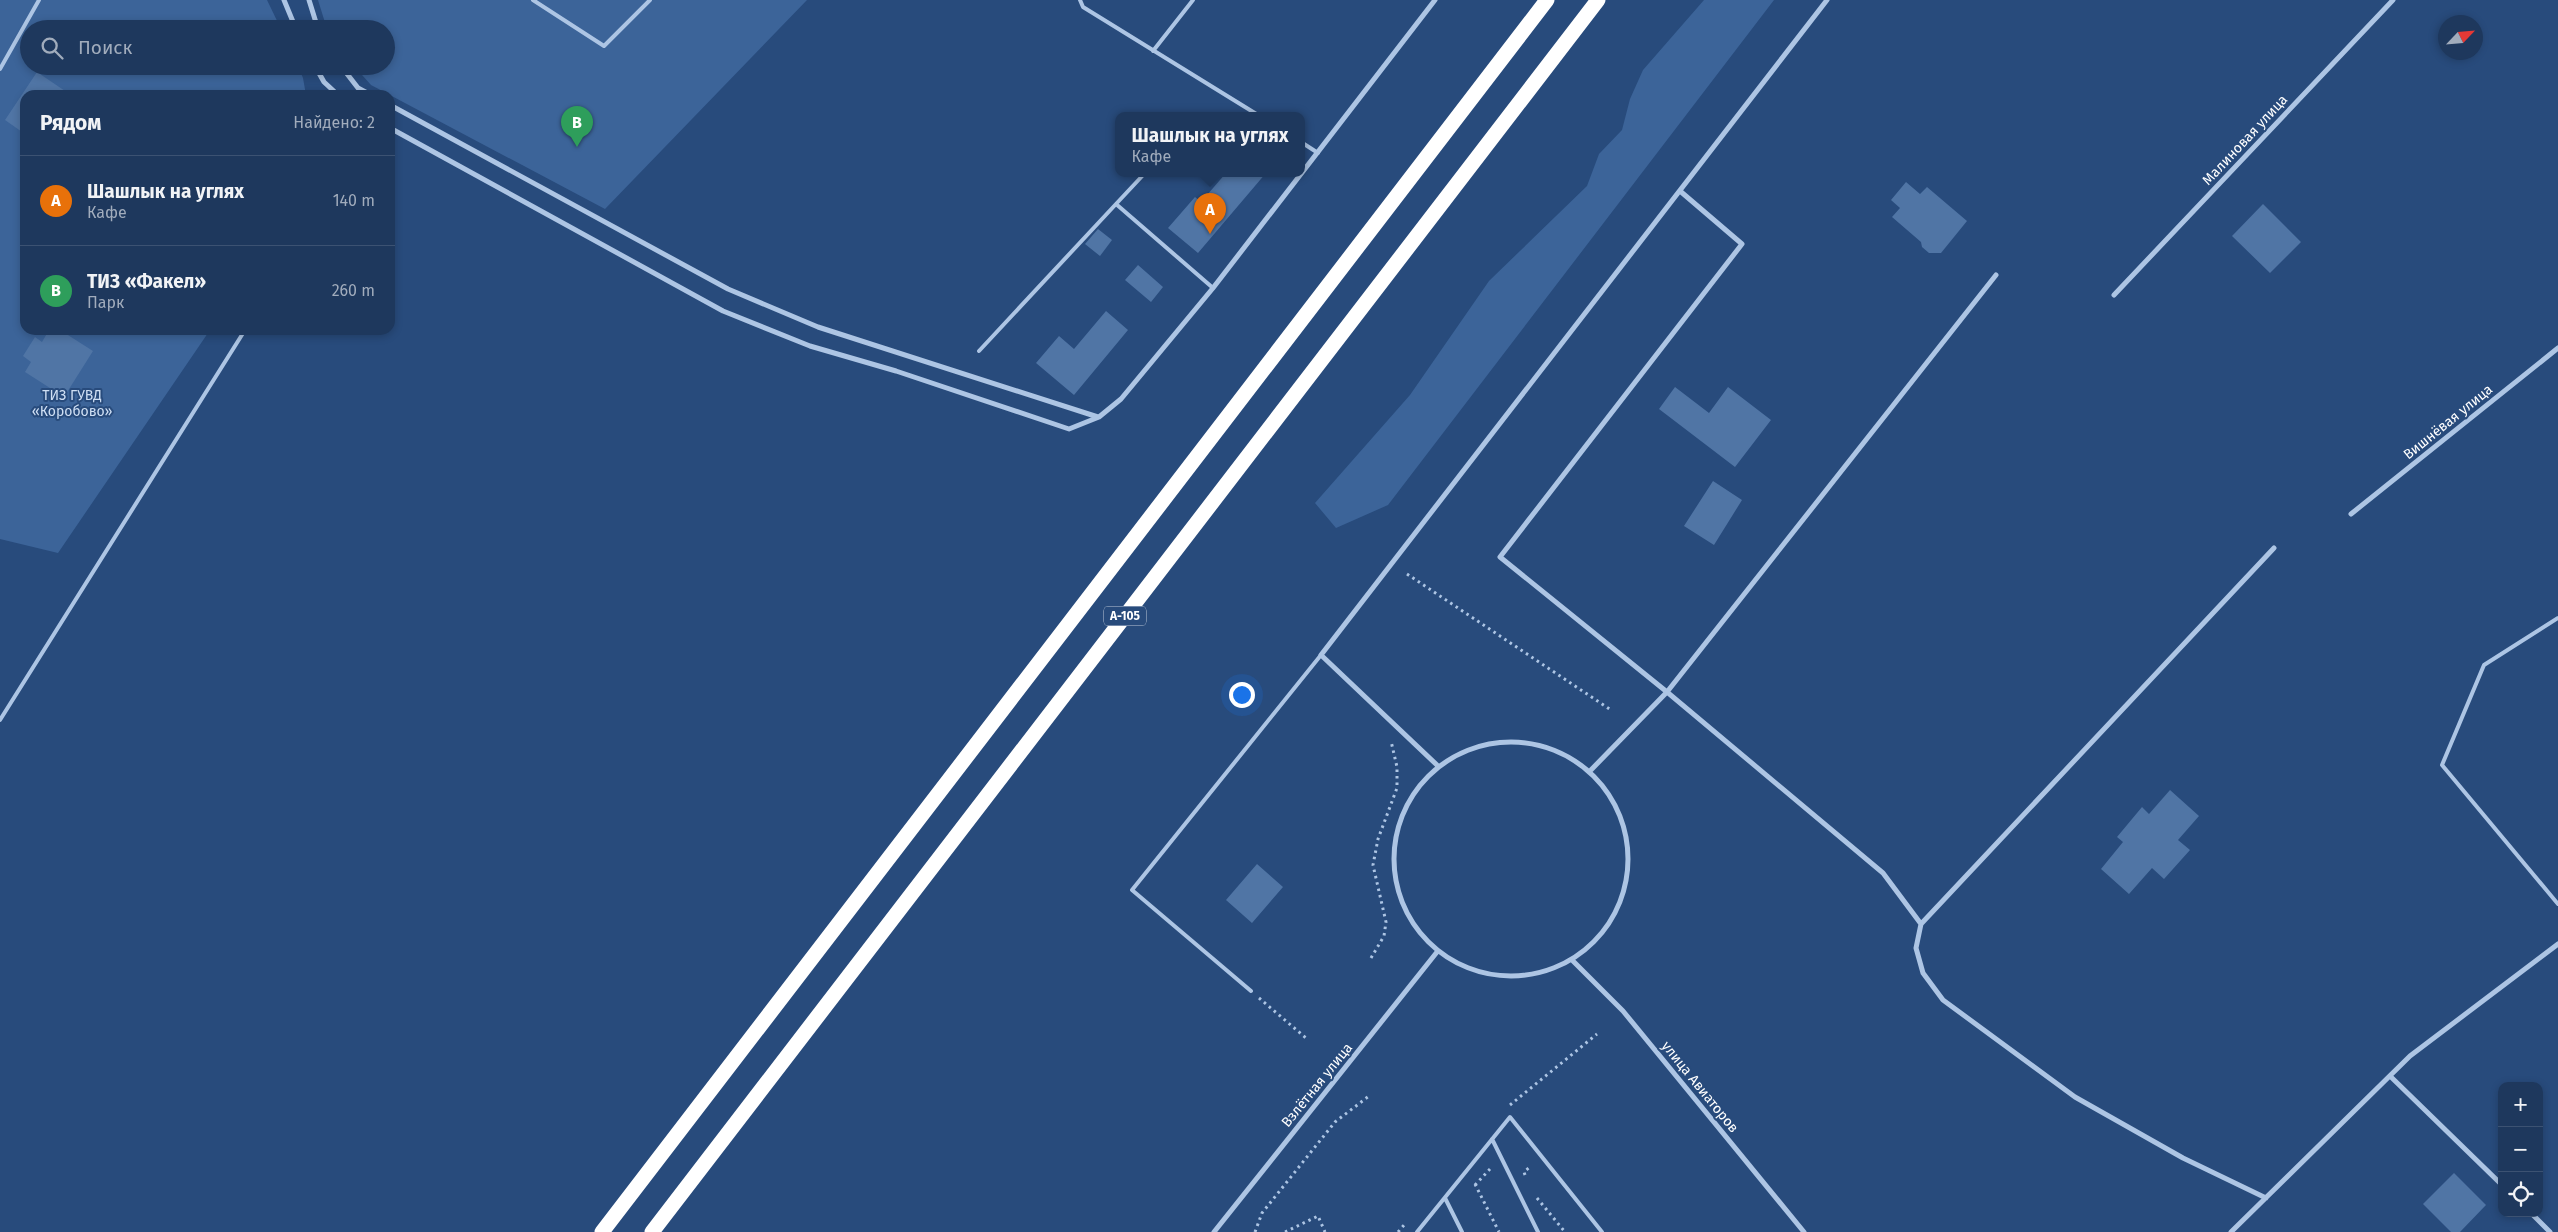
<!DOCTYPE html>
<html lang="ru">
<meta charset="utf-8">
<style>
body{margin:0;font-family:"Fira Sans",sans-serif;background:#263f63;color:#f1f3f6}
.controls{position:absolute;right:15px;bottom:15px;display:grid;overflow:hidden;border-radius:10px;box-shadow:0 2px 8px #0003}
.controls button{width:45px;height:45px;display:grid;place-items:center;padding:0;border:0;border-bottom:1px solid #3c5272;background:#1e385d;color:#f1f3f6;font:25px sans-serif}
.compass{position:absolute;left:2438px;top:15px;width:45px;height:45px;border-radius:50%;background:#1e385d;box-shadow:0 2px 8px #0003;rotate:64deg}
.you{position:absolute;left:1241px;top:694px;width:18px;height:18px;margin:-12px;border:4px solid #fff;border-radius:50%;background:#1a73e8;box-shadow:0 0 0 8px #1a73e833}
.badge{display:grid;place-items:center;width:32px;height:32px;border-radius:50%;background:#e69b98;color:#fff;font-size:16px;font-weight:700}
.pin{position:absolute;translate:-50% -41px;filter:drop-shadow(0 1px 2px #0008)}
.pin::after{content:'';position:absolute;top:26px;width:18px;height:15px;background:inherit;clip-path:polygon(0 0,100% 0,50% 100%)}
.popup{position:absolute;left:1115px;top:112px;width:190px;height:65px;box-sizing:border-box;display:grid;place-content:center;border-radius:10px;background:#1e385d;filter:drop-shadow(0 1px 4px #0005);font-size:16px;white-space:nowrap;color:#a1acbc}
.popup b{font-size:19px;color:#f1f3f6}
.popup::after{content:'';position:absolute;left:50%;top:100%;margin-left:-10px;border:10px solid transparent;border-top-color:#1e385d}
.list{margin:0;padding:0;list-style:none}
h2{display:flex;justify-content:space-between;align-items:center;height:65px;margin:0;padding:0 20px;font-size:21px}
h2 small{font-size:16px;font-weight:400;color:#a1acbc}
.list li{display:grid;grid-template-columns:32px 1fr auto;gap:15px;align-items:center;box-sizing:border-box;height:90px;padding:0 20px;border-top:1px solid #3c5272}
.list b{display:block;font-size:19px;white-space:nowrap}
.list p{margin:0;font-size:16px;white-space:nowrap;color:#a1acbc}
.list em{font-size:16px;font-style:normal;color:#a1acbc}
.icon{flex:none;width:28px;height:28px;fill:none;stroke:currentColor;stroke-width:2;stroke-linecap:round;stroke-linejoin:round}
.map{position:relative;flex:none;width:2558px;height:1232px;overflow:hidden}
.search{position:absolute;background:#1e385d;box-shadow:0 2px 8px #0003;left:20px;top:20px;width:375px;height:55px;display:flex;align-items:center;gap:12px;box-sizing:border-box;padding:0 18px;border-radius:28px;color:#a1acbc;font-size:19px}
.panel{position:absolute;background:#1e385d;box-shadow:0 2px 8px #0003;left:20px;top:90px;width:375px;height:245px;border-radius:15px}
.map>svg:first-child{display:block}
</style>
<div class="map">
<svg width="2558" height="1232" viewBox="0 0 2558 1232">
<rect width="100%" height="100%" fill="#284b7c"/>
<path fill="#3c6499" d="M0,0h267l14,29h-252v37h269l5,12 3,17h-281v235h185l-152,223 -58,-14z
M318,0h489l-202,209 -234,-124 -17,-19h32v-37h-59z
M1704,0h70l-386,505 -52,23 -21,-25 95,-108 79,-114 98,-95 12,-32 23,-24 8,-31 13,-29z"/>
<path fill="#5075a5" d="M37,72l34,23h-46v39l-20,-14z
M1226,173h40l-68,80 -30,-25 27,-31 6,5z
M1906,182l14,12 7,-7 40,34 -26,32h-12l-7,-6 -1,-5 -29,-25 8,-9 -9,-8z
M2263,204l38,38 -31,31 -38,-37z
M1098,229l14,11 -12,16 -15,-12z
M1138,265l25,22 -12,15 -26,-22z
M1106,311l22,19 -54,65 -38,-32 23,-27 15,13z
M49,330h11l33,21 -29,46 -39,-25 6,-10 -8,-6 12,-19 7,5z
M1675,387l34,26 19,-26 43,33 -36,47 -76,-58z
M1713,481l29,19 -28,45 -30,-19z
M2170,790l29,26 -21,24 12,10 -26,29 -12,-11 -23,26 -28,-25 22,-27 -6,-5 25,-30 7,7z
M1257,864l26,23 -31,36 -26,-23z
M2454,1173l32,32 -26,27h-9l-28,-28z"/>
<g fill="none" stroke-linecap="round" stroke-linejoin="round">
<path stroke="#adc5e4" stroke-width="3" stroke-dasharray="2.5 4" stroke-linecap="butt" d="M1407,574l204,136
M1371,958l13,-22 2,-14 -13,-57 5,-26 19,-51v-21l-6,-26
M1259,998l47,40
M1510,1105l87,-71
M1525,1175l-1,-3 7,-6
M1475,1184l24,48
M1475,1185l15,-16
M1537,1198l28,34
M1255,1232l7,-19 73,-91 34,-26
M1285,1232l33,-16 7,16
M1398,1232l7,-8"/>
<path stroke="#adc5e4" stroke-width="4" d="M533,0l71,46 46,-46
M1080,0l3,7 175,108
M1153,51l40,-51
M0,69l39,-69
M1301,142l17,11
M1116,204l29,-31
M979,351l137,-147 97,84
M2558,618l-74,47 -42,100 116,139
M0,720l245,-390
M1251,991l-119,-101 189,-235
M1492,1139l46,93
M1445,1198l17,34
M1417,1232l93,-115 92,115"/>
<path stroke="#adc5e4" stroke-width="5" d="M284,0l12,29
M309,0l9,29
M315,66l9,16 14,13
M341,66l17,22 13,7
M390,105l338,184 90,38 280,90
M390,128l333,183 87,35 86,25 173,58 30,-12 22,-18 92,-111 222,-288
M1680,191l62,53 -242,313 167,135 216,181 38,51 353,-376
M2114,295l279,-295
M2351,514l207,-166
M1394 859a117 117 0 1 1 234 0a117 117 0 1 1-234 0Z
M1438,766l-117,-111 506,-655
M1589,772l78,-80 329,-417
M1921,924l-5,24 7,25 20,27 132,97 108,61 83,40
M1573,961l50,50 181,221
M2390,1076l112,109
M2531,1213l19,19
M1214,1232l223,-280
M2231,1232l179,-176 148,-112"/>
<path stroke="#fff" stroke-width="15" d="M602,1232l945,-1232
M652,1232l946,-1232"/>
</g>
<g text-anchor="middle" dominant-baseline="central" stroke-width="4" stroke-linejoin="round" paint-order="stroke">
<rect fill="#284b7c" stroke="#bec9d8" stroke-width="1" x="1104" y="606.5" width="42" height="19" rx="4"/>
<g font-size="12" font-weight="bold" fill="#fff">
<text x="1125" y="616">А-105</text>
</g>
<g font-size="14" fill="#fff" stroke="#284b7c">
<text transform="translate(2245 140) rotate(-47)">Малиновая улица</text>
<text transform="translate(2448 422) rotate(-39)">Вишнёвая улица</text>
<text transform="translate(1317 1085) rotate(-51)">Взлётная улица</text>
<text transform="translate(1700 1087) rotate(51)">улица Авиаторов</text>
</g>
<g font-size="14" fill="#cfdff4" stroke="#284b7c">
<text x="72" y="395">ТИЗ ГУВД<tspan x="72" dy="16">«Коробово»</tspan></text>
</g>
</g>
</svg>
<div class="controls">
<button>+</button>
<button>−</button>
<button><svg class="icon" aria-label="locate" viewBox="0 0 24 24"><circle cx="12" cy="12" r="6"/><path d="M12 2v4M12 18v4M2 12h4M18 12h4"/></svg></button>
</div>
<svg class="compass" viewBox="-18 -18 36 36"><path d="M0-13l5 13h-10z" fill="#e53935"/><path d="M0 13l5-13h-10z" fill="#a1acbc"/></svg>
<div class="you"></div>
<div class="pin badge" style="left:1210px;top:234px;background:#e8710a">A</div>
<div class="popup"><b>Шашлык на углях</b>Кафе</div>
<div class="pin badge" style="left:577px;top:147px;background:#2e9e5b">B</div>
<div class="search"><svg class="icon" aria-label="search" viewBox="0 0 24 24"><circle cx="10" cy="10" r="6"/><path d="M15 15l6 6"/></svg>Поиск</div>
<section class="panel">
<h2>Рядом<small>Найдено: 2</small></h2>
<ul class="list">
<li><span class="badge" style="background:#e8710a">A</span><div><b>Шашлык на углях</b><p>Кафе</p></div><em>140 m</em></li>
<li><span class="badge" style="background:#2e9e5b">B</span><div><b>ТИЗ «Факел»</b><p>Парк</p></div><em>260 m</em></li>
</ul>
</section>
</div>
